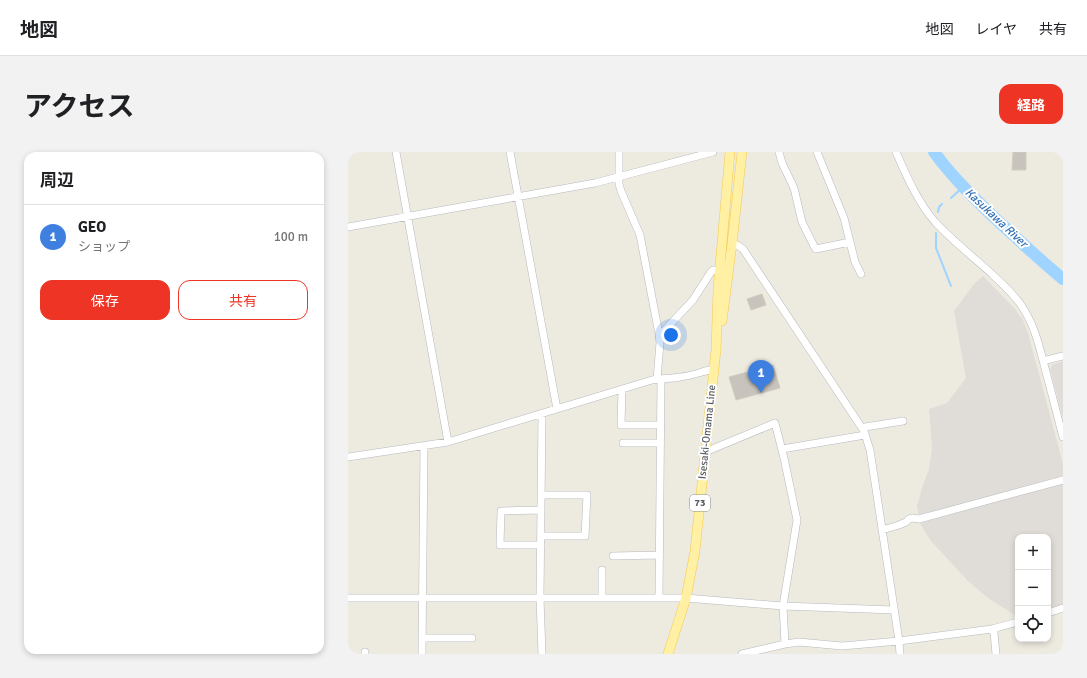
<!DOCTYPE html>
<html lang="ja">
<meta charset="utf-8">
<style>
body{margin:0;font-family:Signika,"Noto Sans JP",sans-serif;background:#f2f2f2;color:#202124}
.controls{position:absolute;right:12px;bottom:12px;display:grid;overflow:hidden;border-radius:8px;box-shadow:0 2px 6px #0003}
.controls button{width:36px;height:36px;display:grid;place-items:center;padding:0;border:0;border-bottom:1px solid #e0e0e0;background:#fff;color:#202124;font:20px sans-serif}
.you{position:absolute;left:323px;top:183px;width:14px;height:14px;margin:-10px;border:3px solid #fff;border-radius:50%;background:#1a73e8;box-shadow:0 0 0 6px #1a73e833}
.badge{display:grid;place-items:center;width:26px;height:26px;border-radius:50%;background:#ee3525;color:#fff;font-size:13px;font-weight:700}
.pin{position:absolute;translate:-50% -33px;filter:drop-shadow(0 1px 2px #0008)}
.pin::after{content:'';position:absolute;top:21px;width:14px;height:12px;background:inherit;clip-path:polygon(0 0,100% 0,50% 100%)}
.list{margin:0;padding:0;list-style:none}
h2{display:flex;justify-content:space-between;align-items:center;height:52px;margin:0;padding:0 16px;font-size:17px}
h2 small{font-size:13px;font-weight:400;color:#757577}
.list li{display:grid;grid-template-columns:26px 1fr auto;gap:12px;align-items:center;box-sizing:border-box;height:64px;padding:0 16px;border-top:1px solid #e0e0e0}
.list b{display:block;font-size:15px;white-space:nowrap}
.list p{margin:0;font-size:13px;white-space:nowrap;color:#757577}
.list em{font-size:13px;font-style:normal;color:#757577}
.actions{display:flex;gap:8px;padding:12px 16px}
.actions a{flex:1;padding:9px 0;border:1px solid #ee3525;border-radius:12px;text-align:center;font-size:14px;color:#ee3525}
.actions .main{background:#ee3525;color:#fff}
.icon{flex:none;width:22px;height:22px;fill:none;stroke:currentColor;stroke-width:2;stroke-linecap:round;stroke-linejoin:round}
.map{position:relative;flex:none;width:715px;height:502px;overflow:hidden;border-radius:12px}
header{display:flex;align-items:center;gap:24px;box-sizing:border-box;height:56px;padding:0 20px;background:#fff;border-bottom:1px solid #e0e0e0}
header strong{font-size:19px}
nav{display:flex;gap:22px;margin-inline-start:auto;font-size:14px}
.intro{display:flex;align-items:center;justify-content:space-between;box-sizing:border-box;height:96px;padding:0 24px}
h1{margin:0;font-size:28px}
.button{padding:10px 18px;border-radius:12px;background:#ee3525;color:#fff;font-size:14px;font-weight:700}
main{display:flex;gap:24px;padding:0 24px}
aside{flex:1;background:#fff;border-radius:12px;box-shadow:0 2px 6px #0003}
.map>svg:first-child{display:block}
</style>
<header>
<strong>地図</strong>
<nav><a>地図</a><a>レイヤ</a><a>共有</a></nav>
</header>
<div class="intro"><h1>アクセス</h1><a class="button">経路</a></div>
<main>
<aside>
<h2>周辺<small></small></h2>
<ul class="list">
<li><span class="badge" style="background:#3f7fe0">1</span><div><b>GEO</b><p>ショップ</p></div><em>100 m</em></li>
</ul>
<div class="actions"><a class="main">保存</a><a>共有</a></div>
</aside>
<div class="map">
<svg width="715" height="502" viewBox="0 0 715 502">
<rect width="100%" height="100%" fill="#edeae0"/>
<path fill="#e0ddd8" d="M635,124l32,33 8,11 5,13 35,131v13l-144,39 -2,-10 6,-21 6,-16 3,-21 -3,-39 18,-6 19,-25 -12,-67 20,-27z
M715,209v57l-13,-49 2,-4z
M715,332v120l-15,4v-71h-30v80l-30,-19 -20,-17 -37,-40 -12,-19z"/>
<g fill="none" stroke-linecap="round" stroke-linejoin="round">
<path stroke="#9ed4ff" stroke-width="2" d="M603,46l12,-11
M590,60l1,-5 3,-3
M588,81v15l15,38"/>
<path stroke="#9ed4ff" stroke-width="12" d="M586,0c19,26 42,48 65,70 21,19 42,39 64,57"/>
</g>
<path fill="#c8c4bd" stroke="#d1ccbe" d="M665,0h13v18h-14z
M414,142l4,11 -15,5 -4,-11z
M425,213l7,23 -44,12 -7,-23z"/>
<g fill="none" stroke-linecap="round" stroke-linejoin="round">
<defs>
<path id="minor" d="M48,0l52,290
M162,0l47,257
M271,0v32l2,7 19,44 19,99 1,9 -3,36
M431,0l3,11 12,25 8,34 12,24 2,3 34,-7
M469,0l27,66 11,44 6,12
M548,0c11,25 22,51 40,71 17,18 37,34 56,51 10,10 21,19 29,31 14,20 19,44 25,67 6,22 11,43 17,65
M0,75l247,-44 118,-31
M384,92l5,1 6,4 121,182 6,19 4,26 25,165 1,13
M311,182l4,-2 30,-32 18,-28 2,-2 6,1
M695,209l20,-5
M274,237l-1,36h39
M514,276l3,-1 38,-6
M275,291h37
M434,297l83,-14
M0,305l100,-15 204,-62c9,-2 19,-1 28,-3 12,-1 23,-6 34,-8
M534,378l17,-5 7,-3 3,-3 3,-1 7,1 144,-39
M193,384h44l2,-41h-46
M193,393h-41l1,-34 40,-1
M265,404l47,-1
M254,418v28
M311,445l2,-218
M0,446h338l97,8 14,-86 -13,-62 -9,-35 -70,29
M700,461l15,-5
M644,477l2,4 2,21
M74,486h50
M437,492l-2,-38 111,4
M17,502v-2
M74,502l2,-208
M194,502l-2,-56 2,-184
M394,502l43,-10 14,-2 43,4 57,-5 93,-12 26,-7"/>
<path id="major" d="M374,169l10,-77 10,-92
M320,502l18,-56 9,-47 21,-201 2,-61 12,-137"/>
</defs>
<use href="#minor" stroke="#b6b9be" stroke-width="8"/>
<use href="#major" stroke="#f6c850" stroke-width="10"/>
<use href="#minor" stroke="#fff" stroke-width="7"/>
<use href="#major" stroke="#fff0a3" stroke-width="9"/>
</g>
<g text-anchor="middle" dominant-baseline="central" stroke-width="4" stroke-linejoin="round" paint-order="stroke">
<rect fill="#fff" stroke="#8b8e91" stroke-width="1" x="342" y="343" width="20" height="16" rx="3"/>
<g font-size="10" font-weight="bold" fill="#595d62">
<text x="352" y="351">73</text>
</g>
<g font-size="11" fill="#595d62" stroke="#fff">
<text transform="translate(359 280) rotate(-84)">Isesaki-Omama Line</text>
</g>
<g font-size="12" font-style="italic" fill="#3974b4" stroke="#fff">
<text transform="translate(648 66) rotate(43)">Kasukawa River</text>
</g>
</g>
</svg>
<div class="controls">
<button>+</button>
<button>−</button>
<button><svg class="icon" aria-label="locate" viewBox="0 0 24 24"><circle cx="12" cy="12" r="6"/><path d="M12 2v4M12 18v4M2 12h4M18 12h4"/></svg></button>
</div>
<div class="you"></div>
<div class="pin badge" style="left:413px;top:241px;background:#3f7fe0">1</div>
</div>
</main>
